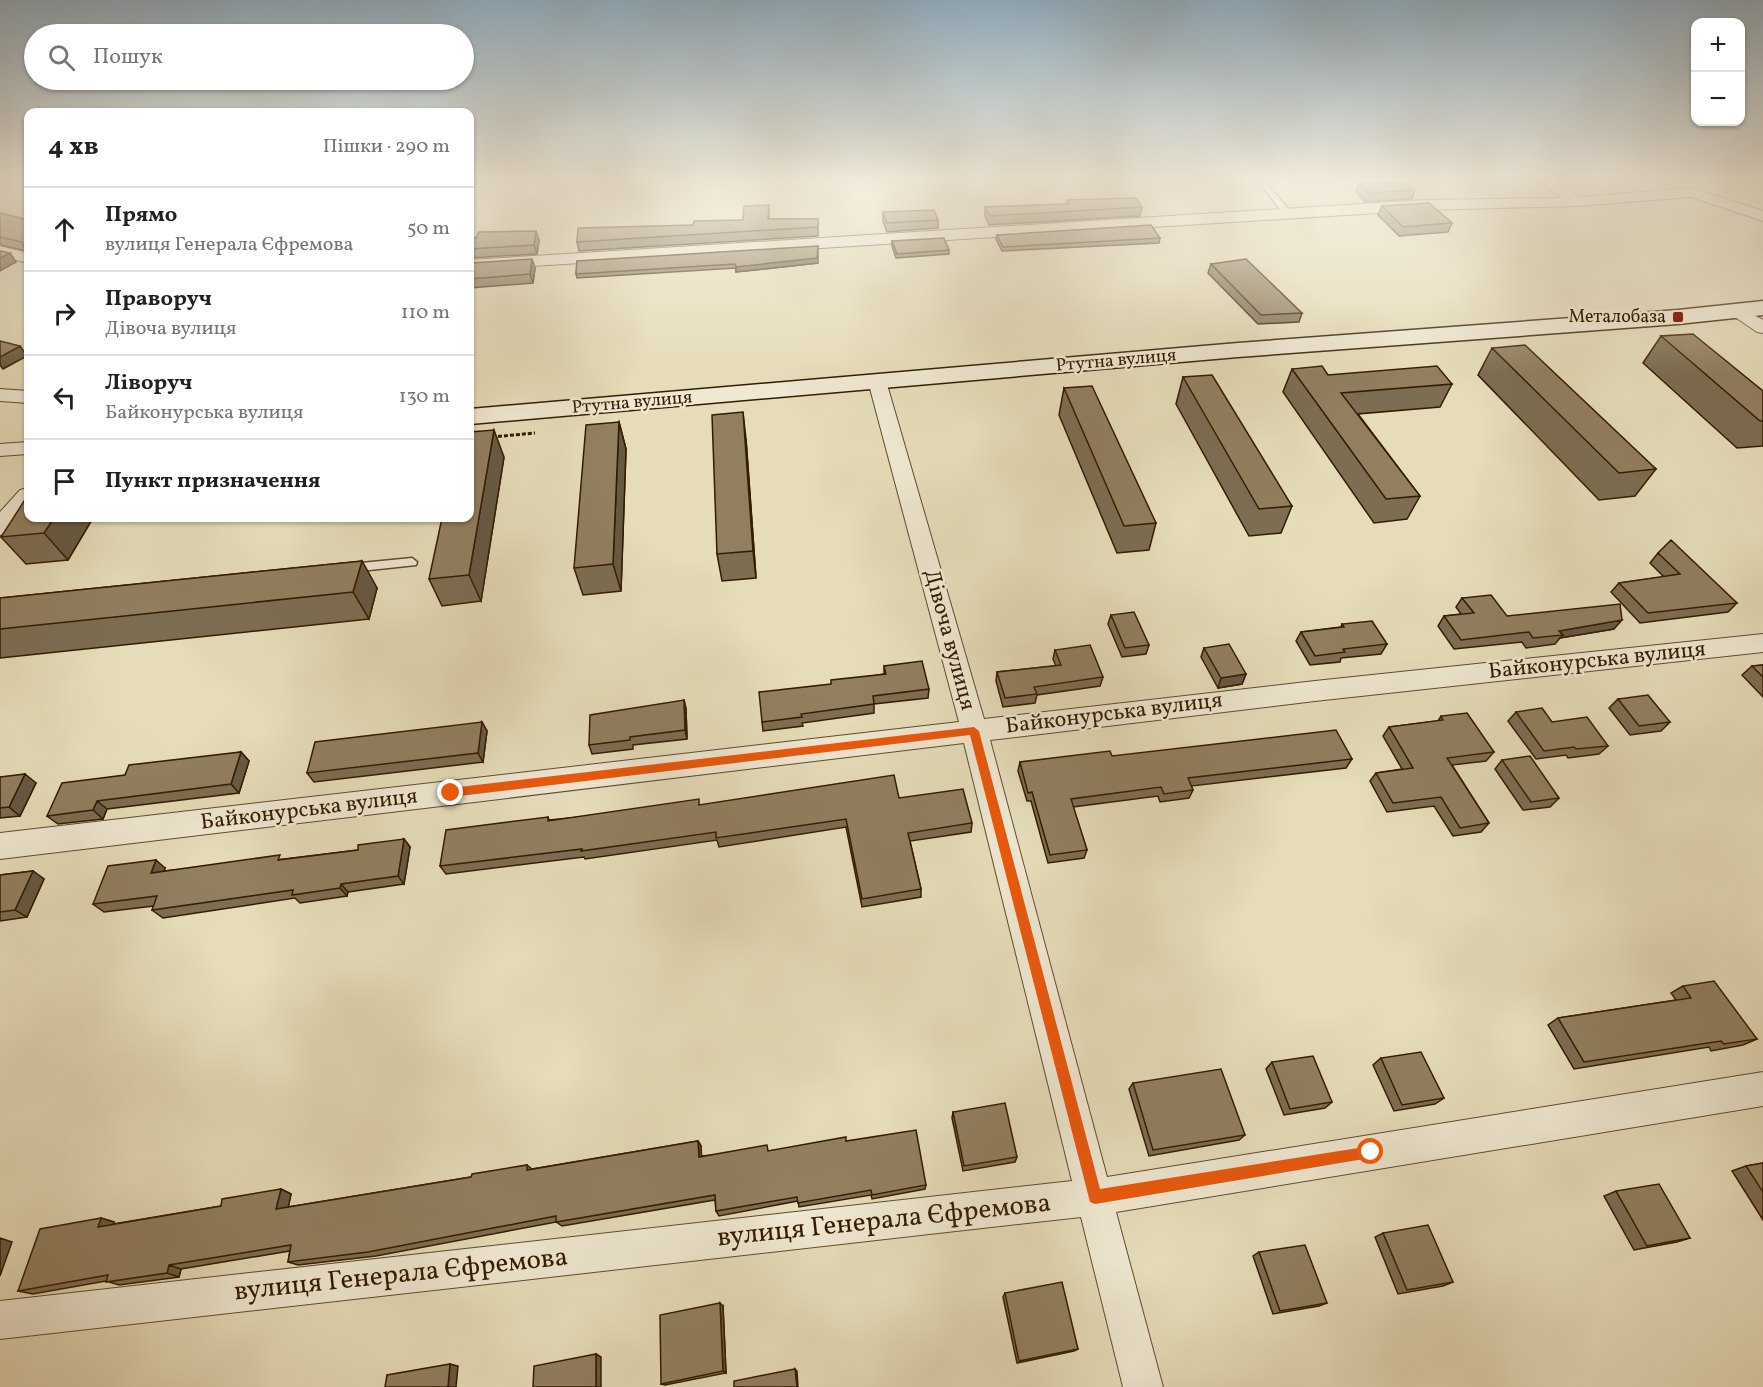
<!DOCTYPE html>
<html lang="uk">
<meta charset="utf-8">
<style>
body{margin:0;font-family:Vollkorn,serif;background:#f2f2f2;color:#202124}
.controls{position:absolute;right:18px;top:18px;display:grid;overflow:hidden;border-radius:12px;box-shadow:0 2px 4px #0004}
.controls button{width:54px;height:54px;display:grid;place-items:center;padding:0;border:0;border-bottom:2px solid #e0e0e0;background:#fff;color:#202124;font:30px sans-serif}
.stop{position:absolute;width:18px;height:18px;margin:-14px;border:4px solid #ea580c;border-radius:50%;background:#fff}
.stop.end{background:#ea580c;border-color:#fff;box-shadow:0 2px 6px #0008}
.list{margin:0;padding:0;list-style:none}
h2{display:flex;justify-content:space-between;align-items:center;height:78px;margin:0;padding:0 24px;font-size:26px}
h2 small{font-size:20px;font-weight:400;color:#757577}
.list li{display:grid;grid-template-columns:39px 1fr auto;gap:18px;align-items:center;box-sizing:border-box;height:84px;padding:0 24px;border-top:2px solid #e0e0e0}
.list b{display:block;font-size:22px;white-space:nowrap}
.list p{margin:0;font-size:20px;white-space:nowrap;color:#757577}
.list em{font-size:20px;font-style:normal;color:#757577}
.icon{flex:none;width:33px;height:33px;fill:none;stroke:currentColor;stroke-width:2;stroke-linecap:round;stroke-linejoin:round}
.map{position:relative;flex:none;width:1763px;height:1387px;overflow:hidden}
.search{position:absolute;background:#fff;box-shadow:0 2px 4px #0004;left:24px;top:24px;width:450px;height:66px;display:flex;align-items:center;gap:15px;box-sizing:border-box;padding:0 21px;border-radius:33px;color:#757577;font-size:22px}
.panel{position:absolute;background:#fff;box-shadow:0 2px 4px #0004;left:24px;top:108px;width:450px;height:414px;border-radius:12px}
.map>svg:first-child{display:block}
</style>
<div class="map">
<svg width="1763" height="1387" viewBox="0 0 1763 1387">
<rect width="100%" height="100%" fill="#e6dcb9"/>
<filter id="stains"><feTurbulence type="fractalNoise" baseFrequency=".00333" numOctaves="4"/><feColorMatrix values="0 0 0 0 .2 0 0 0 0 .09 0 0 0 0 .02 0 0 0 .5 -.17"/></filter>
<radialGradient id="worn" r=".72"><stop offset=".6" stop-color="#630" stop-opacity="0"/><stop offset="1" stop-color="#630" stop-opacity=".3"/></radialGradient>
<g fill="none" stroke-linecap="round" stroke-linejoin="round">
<defs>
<path id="lane" d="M1257,179h6l27,32v4h-6z
M412,558l5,4 -1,3 -65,7 -5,-4 5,-4z"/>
<path id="street" d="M1538,179h16l26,18 112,-9 71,23v10l-72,-24 -114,9 -152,4 -955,60v-10l955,-60 137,-2z
M0,246l28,7v10l-28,-7z
M1738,306l25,14v13l-6,-1 -25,-17 -3,-4 3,-4z
M877,375l7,2 2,4 98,338 331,-38 448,-47v18l-448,49 -325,39 117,437 656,-105v34l-647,106 47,175h-40l-42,-170 -1081,122v-38l1072,-120 -108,-438 -964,116v-26l959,-111 -91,-341 2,-4z
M0,389l28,2v12l-28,-2z
M28,442v12l-28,2v-12z
M28,488v19l-20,26 -8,2v-23l20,-22z"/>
<path id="secondary" d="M1763,301v14l-85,9 -440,33 -768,67v-15l768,-66 440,-33z"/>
</defs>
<use href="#lane" stroke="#614b2e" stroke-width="3"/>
<use href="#street" stroke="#614b2e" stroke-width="2"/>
<use href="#secondary" stroke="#351b00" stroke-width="3"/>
<path stroke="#351b00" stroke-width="3" stroke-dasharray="4 2" stroke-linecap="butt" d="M492,437l43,-4"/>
<use href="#lane" fill="#efe8d2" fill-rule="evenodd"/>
<use href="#street" fill="#efe8d2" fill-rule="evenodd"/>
<use href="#secondary" fill="#efe8d2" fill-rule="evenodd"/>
</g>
<path fill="#7d6d53" stroke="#351b00" stroke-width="1.5" d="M1359,184l56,6 -3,9 -47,3 -9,-10z
M1067,200l75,7 -2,9 -151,9 -4,-9v-9l82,-3z
M769,205v14h49v17l-239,15 -2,-9 116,-17 50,-5z
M1382,206l70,17 -4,9 -49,4 -21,-21z
M883,212l55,8v8l-51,4 -4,-11z
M0,213l28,7 -1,31 -27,-6z
M997,235l163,3 -1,5 -157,8 -6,-12z
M470,238l69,2 -2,14 -67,4z
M892,241l57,9v4l-53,4 -4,-12z
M577,261l241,2 -82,9v-4l-159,10 -1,-4z
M470,263l65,5 -2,15 -63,5z
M1211,264l91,49 -3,9 -41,2 -50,-51z
M1661,336l102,55v55l-26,2 -94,-85z
M1492,348l164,121 -21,27 -36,4 -121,-125z
M1292,369l36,6 124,9 -12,23 -82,7 62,82 -13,23 -33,4 -91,-131z
M1183,377l109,129 -11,27 -32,3 -73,-132z
M1064,388l92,135 -7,27 -32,3 -58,-138z
M619,422l7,27 -5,142 -38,4 -9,-27z
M746,439l10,139 -34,3 -5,-27z
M504,457l-23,144 -39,5 -13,-27z
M28,518h65l-25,42 -42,4 -25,-27z
M1658,553l79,50 -9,9 -88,11 -29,-31 8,-9 45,-6 -14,-14z
M362,561l15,27 -8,31 -369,39v-60z
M1462,598l45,18 107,13 -54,9 -5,6 -29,4 -4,-6 -68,7 -16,-23 6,-10 17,-2 -5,-7z
M1111,615l38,30 -3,9 -24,3 -14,-33z
M1342,624l45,20 -6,10 -40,4 -1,4 -30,3 -14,-24 5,-9 40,-5z
M1204,648l42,26 -4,10 -24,4 -17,-31z
M1055,650l48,27 -3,9 -63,9 -2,8 -32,4 -7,-26 1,-9 59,-6 -3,-7z
M1763,665v32l-21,-22 10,-9z
M884,666l45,23 -1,9 -54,6v9l-72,10 1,3 -40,5 -1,-9 69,-38 53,-10z
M1618,699l52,23 -9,9 -31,4 -21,-27z
M684,700l2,9 1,30 -54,6v4l-41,5 -3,-9z
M1516,712l36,10 56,24 -9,8 -31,4 -2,-3 -30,4 -28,-38z
M1441,716l53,36 -8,9 -34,4 37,58 -8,9 -28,4 -19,-30 -47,6 -17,-31 6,-8 26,-4 -19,-33 6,-9 49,-6z
M482,722l5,9 -4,31 -169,20 -7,-9z
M241,752l8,9 -10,32 -132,16 -4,10 -45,5 -11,-8 78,-41z
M1112,756l240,3 -6,9 -155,18 2,4 -4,8 -29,4 -2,-6 -85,11 14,43 -3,8 -36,5 -17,-62h-4l-9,-30 2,-9z
M1502,760l57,38 -9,9 -27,3 -28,-41z
M0,777l36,6 -16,33 -20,2z
M899,798l73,25 -1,9 -61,9 11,48v8l-59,10 -16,-80 -127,20 -2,-7 -132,19 -1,-2 -138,17 -6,-8 108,-49 1,3 152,-15z
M404,839l6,8 -6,37 -56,8 -1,4 -47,7 -5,-5 -132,20 -11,-8 2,-4 -50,6 -11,-8 72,-36 -1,3 120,-12 74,-9z
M33,871l11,8 -17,38 -27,4v-46z
M1683,986l74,53 -14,6 -32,6 -2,-4 -135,22 -26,-44 10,-7 118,-18 -5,-7z
M1381,1058l63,40 -9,6 -41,7 -21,-46z
M1272,1062l60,40 -7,6 -41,7 -18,-46z
M1133,1083l112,52 -6,5 -90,16 -20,-67z
M953,1112l64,45 -2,5 -52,9 -11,-53z
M698,1141l3,5v10l68,-5 77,-10 80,44 -1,4 -53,10 -1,-4 -72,12 -1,-6 -79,15 -3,-5 -1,-11 -153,26 -6,-4 -180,34 -78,9 -10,-3 2,-11 -109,18 -2,8 -60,8 -13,-4 -73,13 -15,-3 83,-73 13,4 -1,2 108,-18 60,-17 10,5 -3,13 183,-30 56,-12 5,4z
M1763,1163v57l-31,-49 14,-5z
M1616,1191l74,47 -13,4 -43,8 -30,-54z
M1383,1233l70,49 -10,4 -45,8 -23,-57z
M1259,1252l68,51 -8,3 -46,8 -20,-58z
M1005,1293l73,56 -4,2 -57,12 -14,-66z
M723,1306l3,67 -61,12 -4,-1z"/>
<path fill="#665943" stroke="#351b00" stroke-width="1.5" d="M536,231l3,9 -2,14 -3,-9z
M28,244v8l-4,-6z
M818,246v17l-82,9v-5z
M10,253l6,9 -16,9v-13z
M532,259l3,9 -2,15 -3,-9z
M20,346l7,10 -24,13 -3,-4v-8z
M743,412l3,27 10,139 -3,-27z
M619,422l7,27 -5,142 -8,-27z
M494,430l10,27 -23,144 -12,-26z
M54,518h39l-25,42 -24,-27z
M362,561l15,27 -8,31 -16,-27z
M1622,620l-8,9 -54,9 3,-3 -4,-4z
M1246,674l-4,10 -24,4 3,-10z
M684,700l2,9 1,30 -2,-9z
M482,722l5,9 -4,31 -5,-9z
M241,752l8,9 -10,32 -8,-9z
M25,774l11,9 -16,33 -11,-9z
M97,801l10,8 -4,10 -10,-9z
M404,839l6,8 -6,37 -6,-8z
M156,860l9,8 -4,13 -10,-8z
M33,871l11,8 -17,38 -12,-7z
M341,884l7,8 -1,4 -7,-8z
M698,1141l3,5 1,16 -3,-5z
M281,1189l10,5 -4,20 -11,-5z
M101,1218l13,4 -3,9 -13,-4z
M0,1238l12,4 -12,34z
M169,1265l12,4 -2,8 -12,-4z
M720,1303l3,3 3,67 -3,-2z
M596,1354l5,3v30h-5z
M450,1364l8,2 -2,21h-8z
M795,1369l2,2 1,16h-1z"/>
<path fill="#917f60" stroke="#351b00" stroke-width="1.5" d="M1408,183l7,7 -47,3 -9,-9z
M1136,198l6,9 -152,9 -5,-9 84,-3 -2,-4z
M1429,203l23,20 -49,4 -21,-21z
M769,205l-1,14h50v8l-241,15 1,-14 115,-3 1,-4 49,-1 1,-14z
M934,210l4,10 -51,3 -4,-11z
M0,213l28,7v24l-4,2 -2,-4 -22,-5z
M1151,225l9,13 -157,9 -6,-12z
M536,231l-2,14 -64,4v-11h6l3,-6z
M944,238l5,12 -52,4 -5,-13z
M818,246l-1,12 -81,9 -1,-3 -159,10 1,-13z
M0,251l10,2 -10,5z
M532,259l-2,15 -60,5v-16z
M1246,259l56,54 -41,2 -50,-51z
M1693,334l70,57v30h-3l-99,-85z
M0,341l20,5 -20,11z
M1525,345l131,124 -37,4 -127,-125z
M1322,366l6,9 109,-9 15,18 -111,9 79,103 -34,3 -94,-130z
M1212,375l80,131 -33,3 -76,-132z
M1092,386l64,137 -32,3 -60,-138z
M743,412l10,139 -36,3 -5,-139z
M619,422l-6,142 -39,4 12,-143z
M494,430l-25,145 -40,4 13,-61h28v-86z
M28,495v23h26l-10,15 -43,4z
M1671,540l66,63 -89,10 -29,-30 61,-9 -22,-21z
M362,561l-9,31 -353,37v-31z
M1491,595l16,21 113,-12 2,16 -63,11 4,4 -30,3 -4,-6 -68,8 -17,-24 30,-3 -12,-15z
M1134,612l15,33 -24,3 -14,-33z
M1372,621l15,23 -44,5 2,3 -30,4 -14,-24 43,-5 -2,-3z
M1229,644l17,30 -25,4 -17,-30z
M1090,645l13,32 -69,10 3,7 -32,4 -8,-26 64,-7 -6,-15z
M922,661l7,28 -56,7 1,8 -73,10 1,3 -40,5 -3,-30 72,-8v-4l55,-6 -2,-8z
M1763,665v12l-11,-11z
M1648,695l22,27 -31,4 -21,-27z
M684,700l1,30 -55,7v3l-41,5 1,-30z
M1542,708l10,14 35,-5 21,29 -32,3 -2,-2 -30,4 -28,-39z
M1467,713l27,39 -47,6 42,65 -29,5 -19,-31 -48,6 -17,-30 37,-5 -24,-41 54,-7 -2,-4z
M482,722l-4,31 -171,20 8,-31z
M1336,730l16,29 -164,19 5,12 -29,4 -3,-7 -90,12 16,51 -37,5 -18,-63 -4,1 -8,-31 90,-11 2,5z
M241,752l-10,32 -134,17 -4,9 -46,6 15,-33 63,-8 4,-10z
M1530,756l29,42 -28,4 -29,-42z
M25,774l-16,33 -9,1v-31z
M894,775l5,23 64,-9 9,34 -64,10 13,56 -59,10 -16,-80 -130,19v-6l-135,19 1,-2 -142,17 6,-36 102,-13v4l151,-22v6z
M404,839l-6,37 -57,8 -1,4 -48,7 1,-5 -141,20 5,-14 -64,8 15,-38 48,-6 -5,13 129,-18 -2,5 80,-10v-5z
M33,871l-18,39 -15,2v-37z
M1714,981l43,58 -33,5 -3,-3 -137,21 -26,-44 133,-20 -8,-12z
M1421,1052l23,46 -42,7 -21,-47z
M1313,1056l19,46 -42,7 -18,-47z
M1221,1069l24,66 -92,15 -20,-67z
M1005,1103l12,54 -53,9 -11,-54z
M916,1130l10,55 -54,10 -1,-5 -73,13 -1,-6 -81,14 -1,-16 -159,27v-6l-188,36 -80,10 3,-17 -122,20 -2,8 -61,9 2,-7 -90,16 22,-62 61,-11 -3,9 123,-21 1,-7 59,-10 -5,20 195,-32 1,-3 55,-9v5l171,-29 1,16 68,-12 1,6 78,-14v4z
M1763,1163v29l-17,-26z
M1659,1184l31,54 -43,8 -31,-55z
M1428,1225l25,57 -46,8 -24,-57z
M1305,1245l22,58 -47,8 -21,-59z
M1062,1282l16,67 -59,12 -14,-68z
M720,1303l3,68 -62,13 -1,-69z
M596,1354v33h-63l1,-21z
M450,1364l-2,23h-63l2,-12z
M795,1369l2,18h-63v-6z"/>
<linearGradient id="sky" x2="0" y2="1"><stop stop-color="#8faabc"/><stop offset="0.48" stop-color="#f4efe0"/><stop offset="1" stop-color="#f4efe0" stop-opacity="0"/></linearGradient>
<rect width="1763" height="373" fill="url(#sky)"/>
<path fill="#ea580c" d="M974,727l5,4 121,458 271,-43 5,2 2,4 -2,5 -281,47 -5,-2 -120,-467 -519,62 -5,-4 5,-5z"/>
<rect fill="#8f2418" stroke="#efe8d2" stroke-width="2" x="1672" y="311" width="12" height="12" rx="3"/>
<g text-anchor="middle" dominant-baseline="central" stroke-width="5" stroke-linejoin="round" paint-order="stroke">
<g font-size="18" fill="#351b00" stroke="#efe8d2" text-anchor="end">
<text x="1666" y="317">Металобаза</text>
</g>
<g font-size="18" fill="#351b00" stroke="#efe8d2">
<text transform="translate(1116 361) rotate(-5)">Ртутна вулиця</text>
<text transform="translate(632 403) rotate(-5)">Ртутна вулиця</text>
</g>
<g font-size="22" fill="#351b00" stroke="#efe8d2">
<text transform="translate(949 640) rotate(75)">Дівоча вулиця</text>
<text transform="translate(1597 661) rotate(-6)">Байконурська вулиця</text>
<text transform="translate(1114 714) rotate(-7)">Байконурська вулиця</text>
<text transform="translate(309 810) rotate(-7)">Байконурська вулиця</text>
</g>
<g font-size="27" fill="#351b00" stroke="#efe8d2">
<text transform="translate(884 1221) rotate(-6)">вулиця Генерала Єфремова</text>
<text transform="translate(401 1275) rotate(-6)">вулиця Генерала Єфремова</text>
</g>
</g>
<rect width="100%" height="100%" filter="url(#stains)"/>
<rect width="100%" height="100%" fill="url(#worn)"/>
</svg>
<div class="controls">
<button>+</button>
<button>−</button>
</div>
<div class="stop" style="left:1371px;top:1152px"></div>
<div class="stop end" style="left:451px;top:793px"></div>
<div class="search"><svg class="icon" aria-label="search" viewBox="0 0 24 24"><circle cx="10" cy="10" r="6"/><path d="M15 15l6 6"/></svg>Пошук</div>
<section class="panel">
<h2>4 хв<small>Пішки · 290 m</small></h2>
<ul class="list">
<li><svg class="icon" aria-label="ahead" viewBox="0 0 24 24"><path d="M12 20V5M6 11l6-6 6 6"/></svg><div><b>Прямо</b><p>вулиця Генерала Єфремова</p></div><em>50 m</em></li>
<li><svg class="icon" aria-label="right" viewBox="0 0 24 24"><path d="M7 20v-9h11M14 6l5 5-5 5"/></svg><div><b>Праворуч</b><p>Дівоча вулиця</p></div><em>110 m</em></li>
<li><svg class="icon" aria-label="left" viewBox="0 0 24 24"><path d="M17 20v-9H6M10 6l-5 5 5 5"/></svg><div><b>Ліворуч</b><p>Байконурська вулиця</p></div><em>130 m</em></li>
<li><svg class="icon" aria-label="arrive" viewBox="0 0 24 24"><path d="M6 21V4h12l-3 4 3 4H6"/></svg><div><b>Пункт призначення</b></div></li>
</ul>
</section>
</div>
